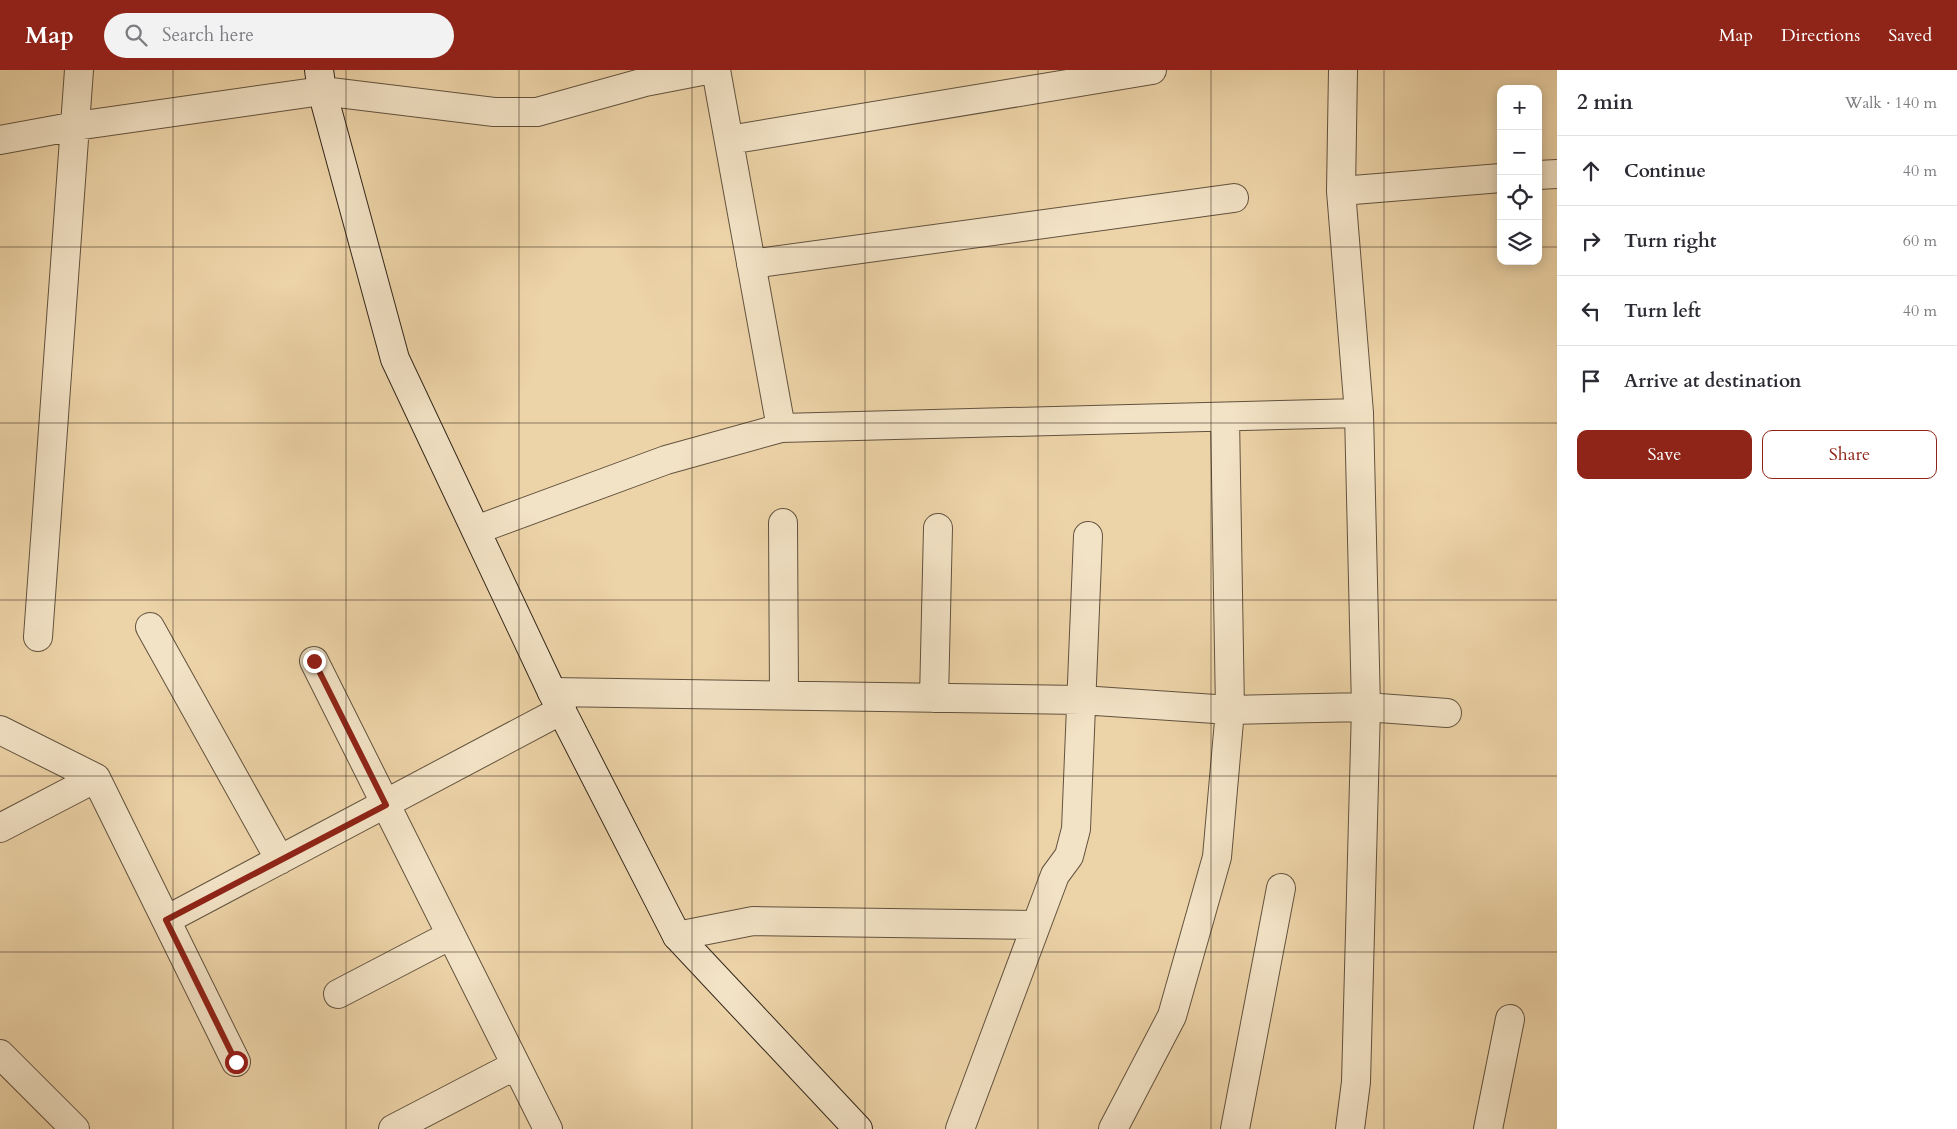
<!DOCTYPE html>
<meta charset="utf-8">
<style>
body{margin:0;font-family:Cardo,serif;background:#f2f2f3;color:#2b2b33}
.controls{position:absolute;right:15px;top:15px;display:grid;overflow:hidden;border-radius:10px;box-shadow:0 2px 12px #0003}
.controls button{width:45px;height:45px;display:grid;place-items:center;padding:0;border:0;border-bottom:1px solid #e1e1e2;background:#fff;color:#2b2b33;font:25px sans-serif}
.stop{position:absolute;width:15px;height:15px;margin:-11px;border:4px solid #8f2418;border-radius:50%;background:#fff}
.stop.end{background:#8f2418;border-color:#fff;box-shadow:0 1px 5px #0008}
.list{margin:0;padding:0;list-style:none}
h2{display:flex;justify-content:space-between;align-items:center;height:65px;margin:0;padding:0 20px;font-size:21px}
h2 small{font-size:16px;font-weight:400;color:#7c7c81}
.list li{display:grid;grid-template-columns:32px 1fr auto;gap:15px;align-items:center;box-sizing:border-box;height:70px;padding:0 20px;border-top:1px solid #e1e1e2}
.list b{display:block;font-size:19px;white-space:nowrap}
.list em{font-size:16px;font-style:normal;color:#7c7c81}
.actions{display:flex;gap:10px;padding:15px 20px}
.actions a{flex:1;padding:11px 0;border:1px solid #8f2418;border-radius:10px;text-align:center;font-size:18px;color:#8f2418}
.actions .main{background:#8f2418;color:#fff}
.icon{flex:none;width:28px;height:28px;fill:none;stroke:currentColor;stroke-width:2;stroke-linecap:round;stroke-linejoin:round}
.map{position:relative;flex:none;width:1557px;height:1059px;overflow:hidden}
header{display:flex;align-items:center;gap:30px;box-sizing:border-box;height:70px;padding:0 25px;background:#8f2418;color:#fff}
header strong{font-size:24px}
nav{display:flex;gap:28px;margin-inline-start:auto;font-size:18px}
.search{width:350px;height:45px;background:#f2f2f3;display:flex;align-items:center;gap:12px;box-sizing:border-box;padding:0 18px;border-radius:28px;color:#7c7c81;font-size:19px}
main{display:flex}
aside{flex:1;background:#fff}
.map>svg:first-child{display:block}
</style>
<header>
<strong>Map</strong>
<div class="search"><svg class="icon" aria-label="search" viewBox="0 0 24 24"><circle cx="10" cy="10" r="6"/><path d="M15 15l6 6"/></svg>Search here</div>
<nav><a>Map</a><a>Directions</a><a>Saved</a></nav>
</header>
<main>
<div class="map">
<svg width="1557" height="1059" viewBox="0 0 1557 1059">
<rect width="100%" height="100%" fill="#edd4a8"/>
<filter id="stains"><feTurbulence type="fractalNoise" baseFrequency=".004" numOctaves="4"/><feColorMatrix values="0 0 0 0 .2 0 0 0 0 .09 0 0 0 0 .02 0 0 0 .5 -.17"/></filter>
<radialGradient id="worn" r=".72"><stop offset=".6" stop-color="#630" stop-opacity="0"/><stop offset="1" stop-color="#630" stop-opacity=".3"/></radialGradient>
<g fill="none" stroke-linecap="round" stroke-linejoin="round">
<defs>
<path id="street" d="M716,0l65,358
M1343,0l-2,121 18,222 7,294 -10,375 -6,47
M0,70l76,-14 246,-35 172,21h43l108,-30 62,-12
M729,70l423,-70
M1538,105l19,-1
M1341,121l160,-13
M751,194l483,-66
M783,453l1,172
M476,460l190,-70 115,-32 578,-15
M150,557l130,233
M38,567l41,-567
M314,591l234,468
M552,622l529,8 149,10 136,-3 81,6
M934,628l4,-170
M0,660l96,48 140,284
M0,758l96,-50
M166,850l396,-210
M677,866l76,-15 283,4
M338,924l113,-59
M0,984l75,75
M393,1059l123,-64
M960,1059l95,-254 14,-19 7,-27 12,-293
M1113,1059l59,-113 45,-159 13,-147 -5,-293
M1235,1059l46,-241
M1488,1059l22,-110"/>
<path id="secondary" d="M319,0l3,21 73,268 157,333 125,244 181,193"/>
</defs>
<use href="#street" stroke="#62523e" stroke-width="30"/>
<use href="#secondary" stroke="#33261a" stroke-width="30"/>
<use href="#street" stroke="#f3e3c6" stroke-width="28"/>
<use href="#secondary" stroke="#f3e3c6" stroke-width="28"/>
</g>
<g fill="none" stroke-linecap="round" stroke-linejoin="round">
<path stroke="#8f2418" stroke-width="6" d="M236,992l-70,-142 220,-115 -72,-144"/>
</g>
<path fill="none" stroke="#33261a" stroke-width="1" stroke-opacity="0.55" d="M173,0v1059M346,0v1059M519,0v1059M692,0v1059M865,0v1059M1038,0v1059M1211,0v1059M1384,0v1059M0,177h1501M1538,177h19M0,353h1557M0,530h1557M0,706h1557M0,882h1557"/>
<rect width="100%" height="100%" filter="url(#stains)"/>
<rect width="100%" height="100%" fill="url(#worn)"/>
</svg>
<div class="controls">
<button>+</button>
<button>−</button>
<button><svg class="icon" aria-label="locate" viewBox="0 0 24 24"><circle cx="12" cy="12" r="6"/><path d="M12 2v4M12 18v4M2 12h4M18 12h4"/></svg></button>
<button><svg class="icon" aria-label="layers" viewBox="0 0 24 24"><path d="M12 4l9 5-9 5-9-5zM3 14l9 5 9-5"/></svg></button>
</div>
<div class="stop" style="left:236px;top:992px"></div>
<div class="stop end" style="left:314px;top:591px"></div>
</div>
<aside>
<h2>2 min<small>Walk · 140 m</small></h2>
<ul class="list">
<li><svg class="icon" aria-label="ahead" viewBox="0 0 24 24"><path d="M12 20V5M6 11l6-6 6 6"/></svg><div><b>Continue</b></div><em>40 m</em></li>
<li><svg class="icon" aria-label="right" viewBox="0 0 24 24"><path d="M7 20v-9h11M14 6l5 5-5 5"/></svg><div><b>Turn right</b></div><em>60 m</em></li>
<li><svg class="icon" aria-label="left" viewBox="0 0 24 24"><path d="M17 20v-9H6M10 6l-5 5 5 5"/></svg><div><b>Turn left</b></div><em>40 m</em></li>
<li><svg class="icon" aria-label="arrive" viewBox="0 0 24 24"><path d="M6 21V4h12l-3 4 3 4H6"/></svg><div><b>Arrive at destination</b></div></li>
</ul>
<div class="actions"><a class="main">Save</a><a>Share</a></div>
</aside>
</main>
